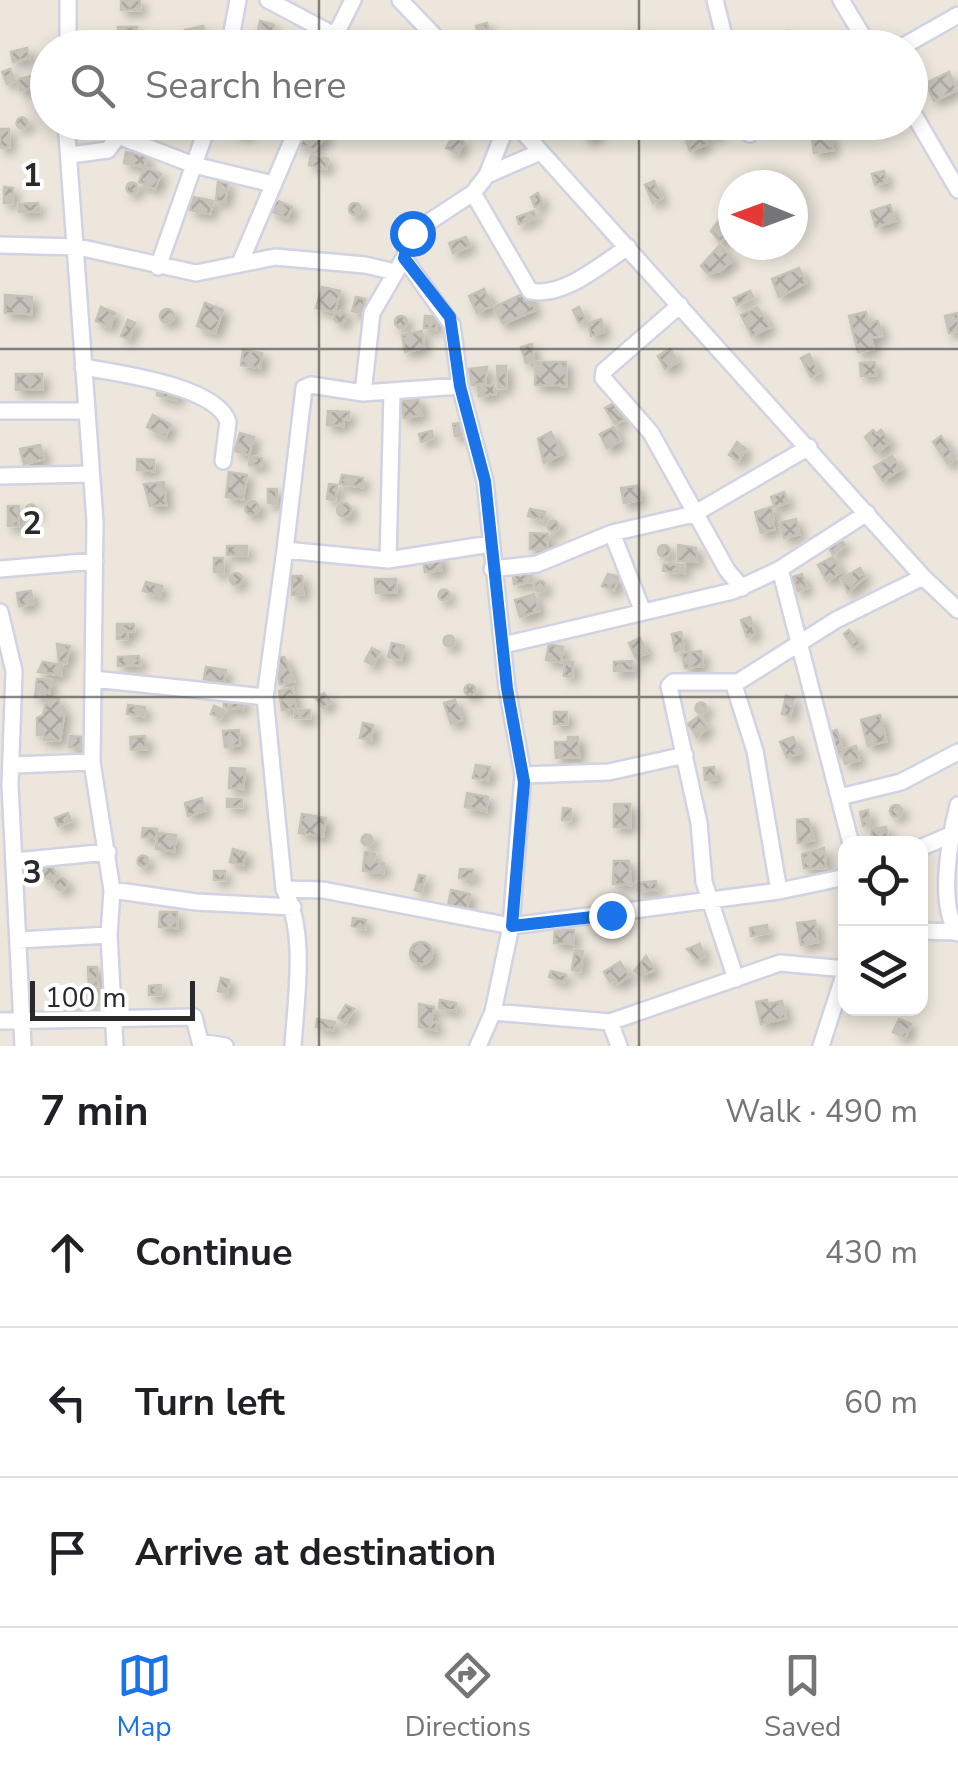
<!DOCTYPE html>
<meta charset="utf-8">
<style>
body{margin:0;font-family:"Nunito Sans",sans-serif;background:#f2f2f2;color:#202124}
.controls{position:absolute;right:30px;bottom:30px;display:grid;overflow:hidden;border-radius:20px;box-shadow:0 5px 15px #0003}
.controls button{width:90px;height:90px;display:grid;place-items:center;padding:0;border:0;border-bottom:2px solid #e0e0e0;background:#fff;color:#202124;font:50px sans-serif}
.compass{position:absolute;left:718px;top:170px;width:90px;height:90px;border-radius:50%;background:#fff;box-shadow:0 5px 15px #0003;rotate:271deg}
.scale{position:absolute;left:30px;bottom:25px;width:165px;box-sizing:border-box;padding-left:10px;border:5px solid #2a2a2a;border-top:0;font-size:28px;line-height:35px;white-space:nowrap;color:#2a2a2a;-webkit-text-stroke:8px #fff;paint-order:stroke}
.stop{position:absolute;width:30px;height:30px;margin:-22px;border:8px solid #1a73e8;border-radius:50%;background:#fff}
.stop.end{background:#1a73e8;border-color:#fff;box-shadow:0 2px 10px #0008}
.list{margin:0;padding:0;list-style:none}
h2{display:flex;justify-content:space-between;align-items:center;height:130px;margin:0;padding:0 40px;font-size:42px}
h2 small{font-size:32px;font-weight:400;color:#757577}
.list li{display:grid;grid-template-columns:65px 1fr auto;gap:30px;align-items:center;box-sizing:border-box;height:150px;padding:0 40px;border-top:2px solid #e0e0e0}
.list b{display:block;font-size:38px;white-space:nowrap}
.list em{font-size:32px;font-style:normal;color:#757577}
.icon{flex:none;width:55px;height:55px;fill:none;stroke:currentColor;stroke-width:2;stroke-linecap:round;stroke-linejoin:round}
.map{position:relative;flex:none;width:958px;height:1046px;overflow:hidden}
.search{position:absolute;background:#fff;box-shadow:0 5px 15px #0003;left:30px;right:30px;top:30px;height:110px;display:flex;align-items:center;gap:25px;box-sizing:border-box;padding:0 35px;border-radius:55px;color:#757577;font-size:38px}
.sheet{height:580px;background:#fff}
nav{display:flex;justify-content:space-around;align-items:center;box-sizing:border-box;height:140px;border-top:2px solid #e0e0e0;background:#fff;font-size:28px;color:#757577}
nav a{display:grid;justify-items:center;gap:5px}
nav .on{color:#1a73e8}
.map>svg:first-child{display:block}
</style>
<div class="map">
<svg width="958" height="1046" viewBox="0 0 958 1046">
<defs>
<pattern id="building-cross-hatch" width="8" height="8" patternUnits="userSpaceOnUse" patternTransform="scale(2.5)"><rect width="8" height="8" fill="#c7c3bc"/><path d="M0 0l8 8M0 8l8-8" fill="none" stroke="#aba8a2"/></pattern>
<filter id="shadow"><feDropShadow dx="5.5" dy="5.5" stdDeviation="5" flood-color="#0004"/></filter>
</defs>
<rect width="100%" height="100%" fill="#ece6dc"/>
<path fill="url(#building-cross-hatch)" stroke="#c7c2b6" stroke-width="2.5" filter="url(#shadow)" d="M121,0h19v10h-19z
M260,21l14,4 -2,9 -14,-4z
M487,23l3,14 -11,2 -3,-13z
M203,26l2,10 -19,4 -1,-10z
M118,27h19l-1,15h-19z
M788,31l5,8 -17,9 -4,-7z
M524,32l3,16h-19l-2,-12z
M27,48l2,10 -16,4 -2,-10z
M10,69l5,12 -8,3 -5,-12z
M949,72l8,18 -23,11 -8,-18z
M38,75l2,11 -20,4 -2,-11z
M16.5 123a5.5 5.5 0 1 1 11 0a5.5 5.5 0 1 1-11 0Z
M234,122h16l-5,13 -14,-6z
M714,122l4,11 -7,3 -5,-12z
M593,123l5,11 -10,6 -6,-11z
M305,124l23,10 -14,16 -17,-7z
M697,126l10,18 -17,7 -7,-20z
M0,129h9v18l-9,1z
M831,134l2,16 -19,3 -2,-16z
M453,136l11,6 -6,12 -12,-6z
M126,152l21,4 -3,11 -20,-4z
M311,155l17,4 -2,10 -17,-4z
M145,167l16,7 -6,15 -16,-7z
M884,171l3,11 -12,3 -3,-11z
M654,181l8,17 -9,5 -8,-18z
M218,182l10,1 -3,19 -9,-1z
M126.5 188a5.5 5.5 0 1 1 11 0a5.5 5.5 0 1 1-11 0Z
M4,187l9,1 -1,15h-8z
M538,193l5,11 -8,3 -4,-10z
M193,197l20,4 -3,13 -20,-4z
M276,200l16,7 -5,11 -16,-7z
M349 209a6 6 0 1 1 12 0a6 6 0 1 1-12 0Z
M38,203l1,8 -20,1v-8z
M890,205l5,16 -19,6 -5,-16z
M534,211l2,6 -17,7 -2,-7z
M720,219l11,13 -11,10 -9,-11z
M466,237l4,9 -17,7 -4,-10z
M720,245l13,15 -13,11 -13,2 -6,-7z
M799,268l7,15 -27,14 -7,-18z
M322,287l18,4 -5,21 -19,-4z
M484,289l8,17 -15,7 -8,-17z
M750,291l3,6 -16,8 -3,-7z
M527,292l8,18 -32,14 -9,-17z
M5,295l27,2 -1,17 -26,-1z
M356,297l9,2 -3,14 -10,-2z
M205,303l18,7 -8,23 -18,-7z
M101,307l14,6 -5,14 -14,-6z
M579,307l6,12 -6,4 -6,-13z
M757,307l13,20 -18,9 -11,-21z
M160 316a7 7 0 1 1 14 0a7 7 0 1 1-14 0Z
M334 317a6 6 0 1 1 12 0a6 6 0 1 1-12 0Z
M866,312l2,11 10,-2 4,15 -11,2 3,11 -16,3 -9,-36z
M958,313v18l-9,2 -4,-17z
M425,316l12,1 -1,12 -12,-1z
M395 322a6 6 0 1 1 12 0a6 6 0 1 1-12 0Z
M601,319l3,13 -13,4 -3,-13z
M128,320l7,3 -7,16 -7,-3z
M422,331l2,17 -19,4 -3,-17z
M532,344l2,17 -8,2 -5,-16z
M670,349l8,13 -13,7 -7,-13z
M243,350l19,3 -2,15 -19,-3z
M809,354l10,19 -8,4 -10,-19z
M536,362h30v24l-31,-1z
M875,362l1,13 -15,1 -1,-13z
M497,366h9v22h-8z
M487,367l-2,16 -13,2 -3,-16z
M16,374h26v15l-26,1z
M159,385l20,6 -3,9 -19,-5z
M494,385l1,9 -16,2 -1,-9z
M418,398l4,17 -18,3 -3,-16z
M614,403l10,17 -9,4 -10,-16z
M328,411l21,1v7h-6v7l-16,-1z
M153,415l18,10 -6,12 -18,-10z
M461,423l3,12 -9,1 -2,-12z
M614,427l6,14 -13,7 -7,-14z
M873,430l3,4 5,-4 9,12 -13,11 -12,-16z
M432,431l1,7 -12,4 -2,-8z
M551,432l11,22 -18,9 -6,-24z
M240,433l14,4 -5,18 -14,-4z
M941,436l15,23 -8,5 -15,-22z
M737,442l9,7 -8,12 -9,-6z
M40,445l4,14 -20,5 -4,-15z
M250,456l12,2 -1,8 -12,-1z
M892,456l9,13 -18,12 -9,-14z
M137,459l17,1v11l-17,-1z
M229,472l18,3 -4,24 -17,-2z
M342,475l21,3 -1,9 -22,-3z
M164,482l2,23 -16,1 -6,-22z
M329,484l8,1 -2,15 -8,-1z
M637,486l3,14 -16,3 -3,-15z
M268,489h9l-1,15 -8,-1z
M784,492l4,10 -13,5 -4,-10z
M245 508a7 7 0 1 1 14 0a7 7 0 1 1-14 0Z
M337 510a7 7 0 1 1 14 0a7 7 0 1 1-14 0Z
M25.5 510a5.5 5.5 0 1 1 11 0a5.5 5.5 0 1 1-11 0Z
M8,506h11l-1,20h-10z
M772,507l2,22 -13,4 -6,-21z
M530,509l15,3 -2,8 -15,-4z
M796,519l3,15 -15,4 -4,-15z
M547.5 526a5.5 5.5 0 1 1 11 0a5.5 5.5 0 1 1-11 0Z
M530,533l18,1 -1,16 -17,-1z
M840,539l5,6 -12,9 -5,-7z
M678,545l18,3 1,13h-19z
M658 551a6 6 0 1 1 12 0a6 6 0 1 1-12 0Z
M227,546h20v9h-20z
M439,555l2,15 -16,2 -2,-15z
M833,557l8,15 -14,9 -9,-16z
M214,558h9v15l-9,-1z
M664,564l20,1v8l-21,-2z
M860,568l5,9 -17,15 -7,-13z
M230 579a6 6 0 1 1 12 0a6 6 0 1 1-12 0Z
M531,573l1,9 -18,2 -1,-9z
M608,574l11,3 -5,13 -12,-4z
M802,574l5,14 -9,3 -5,-14z
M292,576h10l1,18 -11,1z
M375,579h21v13l-20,1z
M534.5 586a5.5 5.5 0 1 1 11 0a5.5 5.5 0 1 1-11 0Z
M146,582l16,4 -2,10 -17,-5z
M438.5 595a5.5 5.5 0 1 1 11 0a5.5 5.5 0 1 1-11 0Z
M31,591l2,13 -14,2 -2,-13z
M534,594l5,17 -19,6 -5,-17z
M750,617l5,17 -8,3 -6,-17z
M117,624h17v7h-7v8h-10z
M849,630l11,13 -6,5 -10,-14z
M681,632l3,17 -9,2 -3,-17z
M443.5 641a5.5 5.5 0 1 1 11 0a5.5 5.5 0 1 1-11 0Z
M640,638l7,15 -11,5 -7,-15z
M392,643l12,3 -3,14 -13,-3z
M57,644l13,2 -4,17 -7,-1z
M549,644l14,3 -2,15 -15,-2z
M372,648l8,4 -7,13 -8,-4z
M701,651l2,15 -18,2 -3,-15z
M139,656l1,9 -22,1v-9z
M284,657l10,24 -14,3 -5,-26z
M565,661l8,1 -1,15 -8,-1z
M632,661l1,9 -19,1v-9z
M43,662l19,3 -1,10 -23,-3z
M206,667l20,3 -2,12 -20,-3z
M37,679l14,1 -2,13 -5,-1v5h-9z
M464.5 690a5.5 5.5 0 1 1 11 0a5.5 5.5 0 1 1-11 0Z
M292,688l4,20 -14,2 -3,-19z
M324,693l7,9 -8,6 -7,-9z
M786,696l8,2 -4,18 -8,-2z
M47,699h12v11l6,-1 -5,31h-16v-6l-7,1v-17l6,-3z
M224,699l20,1 -1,9 -19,-2z
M455,700l7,20 -11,4 -7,-21z
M695.5 708a5.5 5.5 0 1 1 11 0a5.5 5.5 0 1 1-11 0Z
M128,705l17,2 -1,9 -17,-2z
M214,706l11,5 -4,7 -10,-4z
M295,710h15v8h-15z
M554,712h13v12h-13z
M880,715l6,26 -18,5 -7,-26z
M699,716l9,12 -11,9 -9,-13z
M363,723l10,2 -2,15 -11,-2z
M239,730l1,15 -15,2 -2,-16z
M837,730l5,18 -10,2 -4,-18z
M70,736l11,1 -1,11 -11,-1z
M145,736l1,13 -15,1 -1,-13z
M568,737h10l1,20 -23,1 -1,-16h13z
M793,737l7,16 -13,5 -7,-16z
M856,746l3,14 -14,4 -3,-14z
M476,765l14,2 -2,13 -15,-2z
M714,767l2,12 -11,1 -1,-12z
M230,768l15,1 -2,20 -14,-1z
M467,793l21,4 -2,14 -21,-4z
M202,798l3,13 -17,5 -3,-13z
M227,799h15v8h-15z
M614,804h16v23h-16z
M890 811a6 6 0 1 1 12 0a6 6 0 1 1-12 0Z
M563,808l8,1 -1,11h-8z
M868,810l2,14 -7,2 -3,-14z
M68,813l3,8 -13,5 -3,-8z
M302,814l24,4 -3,18 -24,-3z
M808,819l6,21 -16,3 -1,-23z
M886,827l2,14 -16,1 -1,-13z
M143,828l14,1 -1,9 -14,-1z
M158,833l18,2 -2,16 -18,-2z
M361.5 840a5.5 5.5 0 1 1 11 0a5.5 5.5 0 1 1-11 0Z
M824,848l2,20h-22l-2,-14z
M233,849l13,4 -3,12 -13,-3z
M365,852l10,1 -1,9 10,1 -1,10 -20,-2z
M137.5 861a5.5 5.5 0 1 1 11 0a5.5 5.5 0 1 1-11 0Z
M614,861h15l2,24 -18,-1z
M43 873a6 6 0 1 1 12 0a6 6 0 1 1-12 0Z
M460,869l13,1 -1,9 -13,-1z
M214,871h11v9h-11z
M419,875l6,1 -4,16 -6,-2z
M55 884a6 6 0 1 1 12 0a6 6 0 1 1-12 0Z
M656,881l1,8 -20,2 -1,-8z
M451,890l19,4 -3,15 -19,-3z
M160,912h17v16l-18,-1z
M353,918l13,2 -1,9 -13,-3z
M815,921l3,21 -17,3 -4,-22z
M767,925l1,8 -17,3 -1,-8z
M555,929l19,1 -1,14 -19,-1z
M410 953a11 11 0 1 1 22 0a11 11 0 1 1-22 0Z
M700,944l4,13 -7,3 -10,-11z
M575,950l8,1 -3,20 -8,-1z
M646,956l8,14 -13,6 -7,-5z
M620,962l9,14 -11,8 -3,-5 -5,3 -6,-10z
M88,967h9l1,19h-9z
M551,971l15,4 -2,7 -15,-5z
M221,978l8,2 -2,13 -9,-2z
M161,985v10h-12v-9z
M91,990l1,10 -17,3 -1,-10z
M440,1000l16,3 -1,8 -16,-3z
M767,1000l1,4 14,-3 4,17 -25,6 -5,-22z
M419,1004l15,3 -3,15 6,1 -1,7 -17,-3z
M346,1005l8,4 -9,14 -7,-5z
M317,1019l18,3 -2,8 -17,-3z
M899,1019l12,5 -6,14 -12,-6z"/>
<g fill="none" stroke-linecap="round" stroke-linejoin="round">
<defs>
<path id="minor" d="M268,0l66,35
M400,0l46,48
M715,0l12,48
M841,0l29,48
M68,48v-48
M229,48l9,-48
M329,48l24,-48
M900,48l58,-33
M910,108l48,82
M66,122l29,399 -3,241 20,128 -3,45 6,111
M514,122l409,455 35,33
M746,122l4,12
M70,155l38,-5 10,-14 76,29 79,19
M487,175l53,-23
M473,193l57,98c34,7 71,-27 98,-44
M0,245l78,2 118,26 79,-16 90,8 30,7
M404,258l48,67 8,61 25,95 22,207 16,87 -12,151 -18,86 -15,34
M240,263l60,-141
M158,267l51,-145
M680,305l-76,66 -1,7 48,55 76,137 15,18
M83,367c34,6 134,19 145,55l-5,39
M460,386l-97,7 9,-80 32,-55 8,-25 61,-40 14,-18 21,-53
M0,411h86
M0,476l91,-2
M612,533l31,79
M285,550l19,-162 7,-3 52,8
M388,560l4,-167
M0,569l95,-8
M492,569l45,-5 75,-31 82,-19 115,-67
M780,569l71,275
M0,612l14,59 -4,114 13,261
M504,645l229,-54 47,-22 87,-56
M93,679l172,18
M733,682l22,69 24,140
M13,765l79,-3
M523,775l86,-3 76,-17
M840,797l61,-15 57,-30
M958,805c-8,32 -21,100 0,128
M920,848l35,-15
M15,861l93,-9
M284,889l39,1 188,36 268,-35 67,-14
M112,890l84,12 97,5
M920,931l37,1
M18,940l91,-5
M736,979l-32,-97 -5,-59 -30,-137 4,-4h65l98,-62 87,-43
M493,1012l117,10 9,24
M0,1021l194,-4 6,25 25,4
M610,1022l170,-59 66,6
M293,1046c3,-49 14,-113 -9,-157l-19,-192 20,-147 103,10 102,-16
M821,1046l25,-77"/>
</defs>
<use href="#minor" stroke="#d1d3e3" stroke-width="20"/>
<use href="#minor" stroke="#fff" stroke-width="15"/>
</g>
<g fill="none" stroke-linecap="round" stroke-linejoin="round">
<path stroke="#1a73e8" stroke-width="12" d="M412,233l-8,25 46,59 10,69 25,95 22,207 17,94 -12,144 99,-11"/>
</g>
<path fill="none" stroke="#2a2a2a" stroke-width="2.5" stroke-opacity="0.55" d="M319,0v48M639,0v48M319,122v924M639,122v924M0,349h958M0,697h958"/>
<g font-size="32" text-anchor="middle" font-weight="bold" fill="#2a2a2a" stroke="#fff" stroke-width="8" stroke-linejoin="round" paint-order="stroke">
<text x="32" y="186">1</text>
<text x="32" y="534">2</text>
<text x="32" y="883">3</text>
</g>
</svg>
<div class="controls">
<button><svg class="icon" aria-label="locate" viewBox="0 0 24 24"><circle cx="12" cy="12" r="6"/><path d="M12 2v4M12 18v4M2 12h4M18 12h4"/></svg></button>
<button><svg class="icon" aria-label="layers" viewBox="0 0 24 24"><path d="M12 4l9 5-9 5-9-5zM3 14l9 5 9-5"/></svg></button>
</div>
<svg class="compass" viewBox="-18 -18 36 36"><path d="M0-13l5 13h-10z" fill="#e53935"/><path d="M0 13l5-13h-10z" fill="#757577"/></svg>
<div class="scale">100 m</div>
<div class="stop" style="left:412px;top:233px"></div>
<div class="stop end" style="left:611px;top:915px"></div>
<div class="search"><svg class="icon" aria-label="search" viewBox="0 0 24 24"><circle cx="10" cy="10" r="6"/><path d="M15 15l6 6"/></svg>Search here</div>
</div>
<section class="sheet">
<h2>7 min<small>Walk · 490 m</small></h2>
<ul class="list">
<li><svg class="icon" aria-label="ahead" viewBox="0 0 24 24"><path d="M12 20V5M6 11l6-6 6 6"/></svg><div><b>Continue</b></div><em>430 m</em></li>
<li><svg class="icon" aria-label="left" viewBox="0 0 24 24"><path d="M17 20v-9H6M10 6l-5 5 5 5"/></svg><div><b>Turn left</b></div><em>60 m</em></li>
<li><svg class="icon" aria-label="arrive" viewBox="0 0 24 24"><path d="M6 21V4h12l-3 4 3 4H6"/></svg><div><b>Arrive at destination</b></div></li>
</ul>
</section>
<nav>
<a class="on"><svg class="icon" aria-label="map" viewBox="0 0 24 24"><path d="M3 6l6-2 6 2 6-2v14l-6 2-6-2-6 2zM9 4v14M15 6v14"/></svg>Map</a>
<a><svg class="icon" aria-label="directions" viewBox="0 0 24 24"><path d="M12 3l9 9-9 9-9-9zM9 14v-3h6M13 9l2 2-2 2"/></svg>Directions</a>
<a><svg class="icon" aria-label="saved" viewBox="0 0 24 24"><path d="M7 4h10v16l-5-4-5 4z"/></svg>Saved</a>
</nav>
